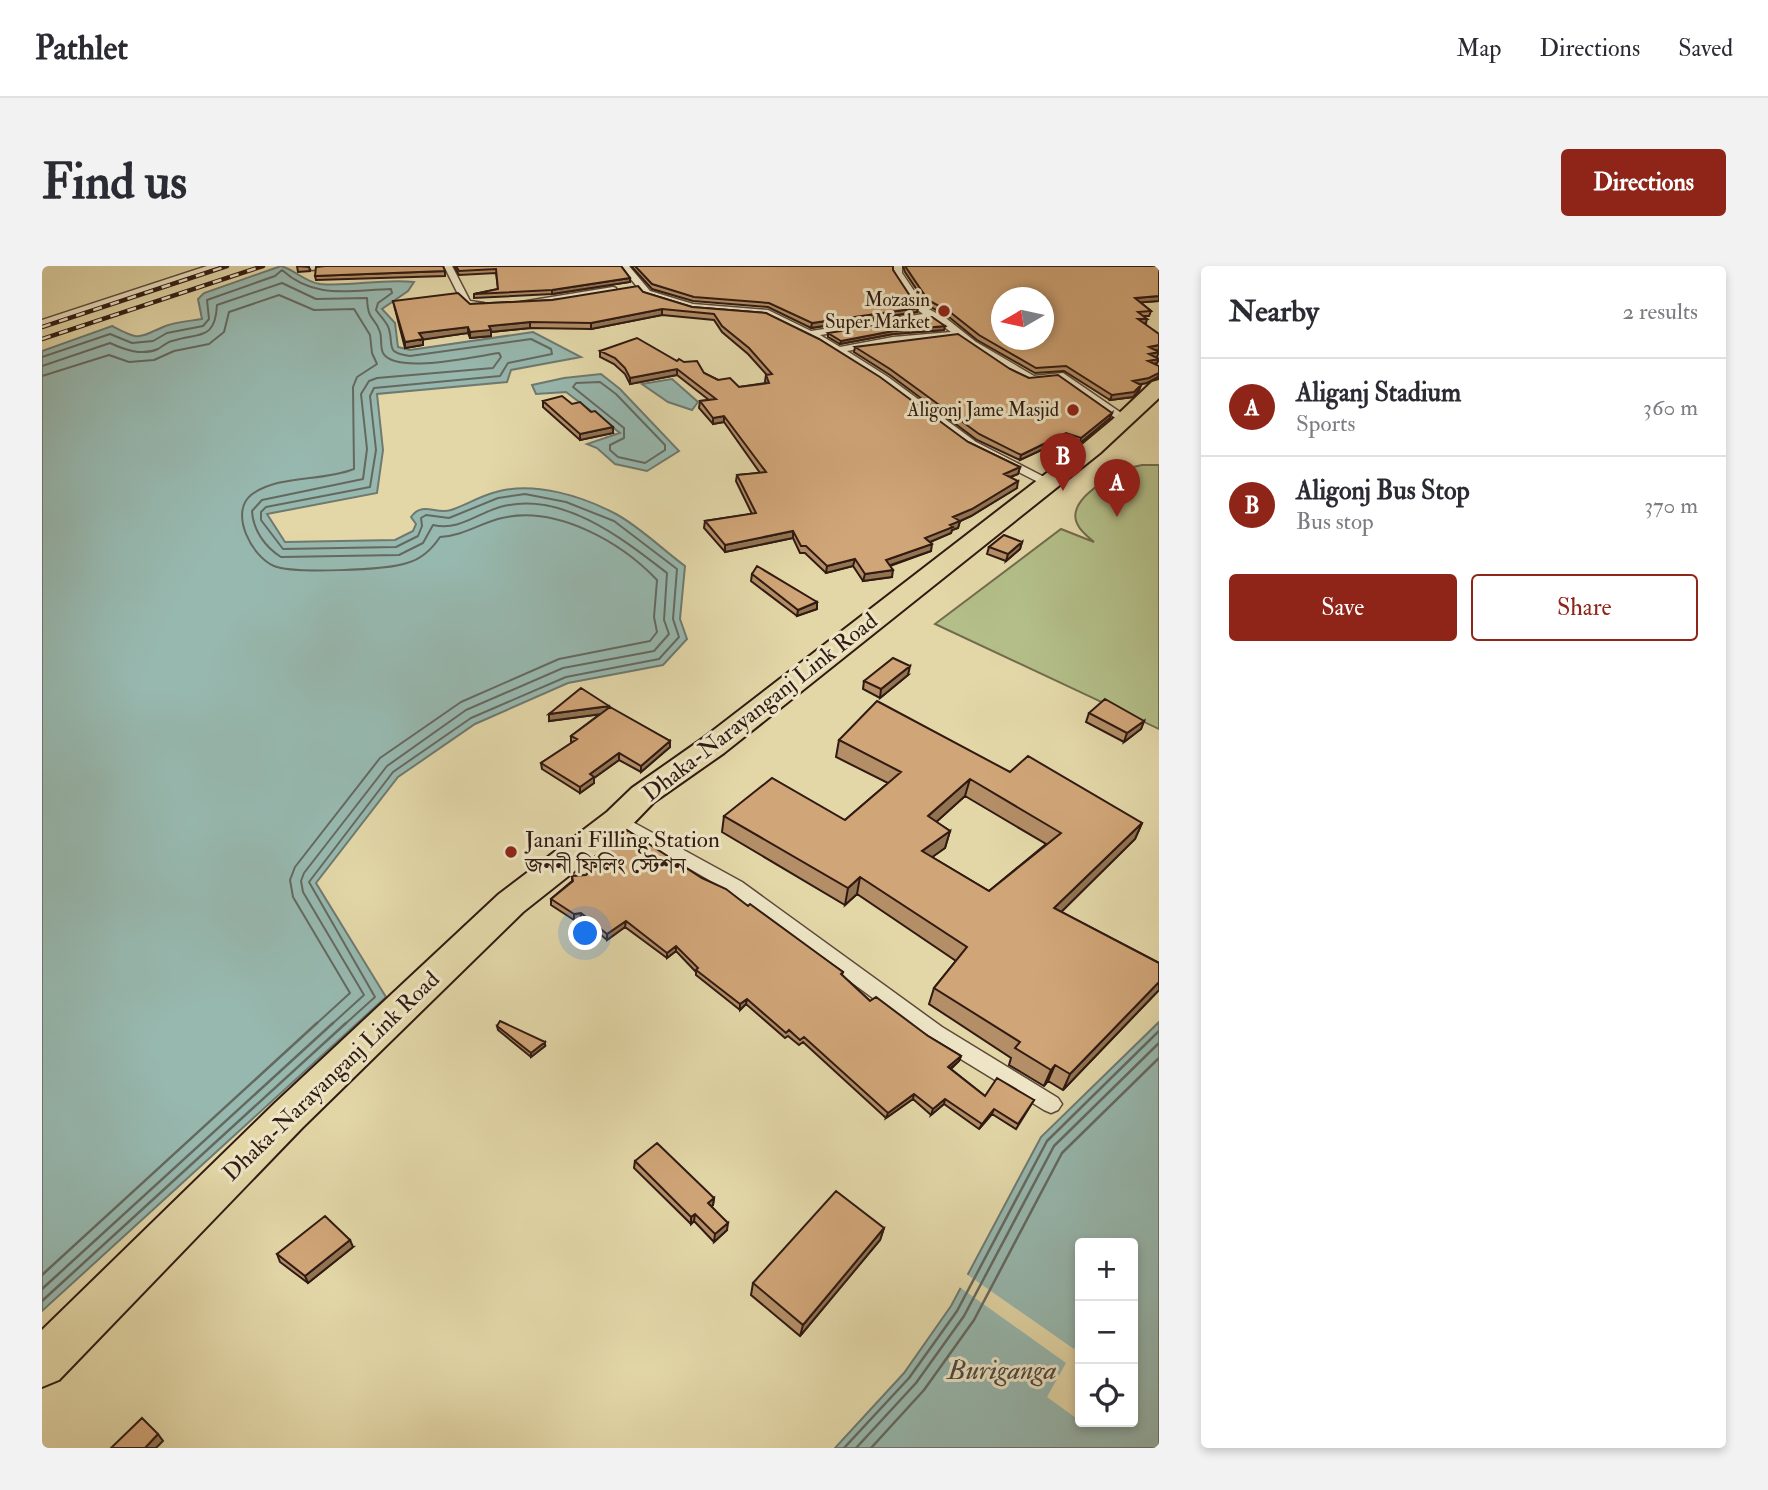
<!DOCTYPE html>
<meta charset="utf-8">
<style>
body{margin:0;font-family:"IM FELL Double Pica","Noto Serif Bengali",serif;background:#f2f2f3;color:#2b2b33}
.controls{position:absolute;right:21px;bottom:21px;display:grid;overflow:hidden;border-radius:7px;box-shadow:0 4px 10px #0003}
.controls button{width:63px;height:63px;display:grid;place-items:center;padding:0;border:0;border-bottom:2px solid #e1e1e2;background:#fff;color:#2b2b33;font:35px sans-serif}
.compass{position:absolute;left:949px;top:21px;width:63px;height:63px;border-radius:50%;background:#fff;box-shadow:0 4px 10px #0003;rotate:261deg}
.you{position:absolute;left:544px;top:668px;width:24px;height:24px;margin:-18px;border:5px solid #fff;border-radius:50%;background:#1a73e8;box-shadow:0 0 0 10px #1a73e833}
.badge{display:grid;place-items:center;width:46px;height:46px;border-radius:50%;background:#8f2418;color:#fff;font-size:23px;font-weight:700}
.pin{position:absolute;translate:-50% -58px;filter:drop-shadow(0 2px 4px #0008)}
.pin::after{content:'';position:absolute;top:37px;width:24px;height:21px;background:inherit;clip-path:polygon(0 0,100% 0,50% 100%)}
.list{margin:0;padding:0;list-style:none}
h2{display:flex;justify-content:space-between;align-items:center;height:91px;margin:0;padding:0 28px;font-size:30px}
h2 small{font-size:23px;font-weight:400;color:#7c7c81}
.list li{display:grid;grid-template-columns:46px 1fr auto;gap:21px;align-items:center;box-sizing:border-box;height:98px;padding:0 28px;border-top:2px solid #e1e1e2}
.list b{display:block;font-size:26px;white-space:nowrap}
.list p{margin:0;font-size:23px;white-space:nowrap;color:#7c7c81}
.list em{font-size:23px;font-style:normal;color:#7c7c81}
.actions{display:flex;gap:14px;padding:21px 28px}
.actions a{flex:1;padding:16px 0;border:2px solid #8f2418;border-radius:7px;text-align:center;font-size:24px;color:#8f2418}
.actions .main{background:#8f2418;color:#fff}
.icon{flex:none;width:38px;height:38px;fill:none;stroke:currentColor;stroke-width:2;stroke-linecap:round;stroke-linejoin:round}
.map{position:relative;flex:none;width:1117px;height:1182px;overflow:hidden;border-radius:7px}
header{display:flex;align-items:center;gap:42px;box-sizing:border-box;height:98px;padding:0 35px;background:#fff;border-bottom:2px solid #e1e1e2}
header strong{font-size:33px}
nav{display:flex;gap:38px;margin-inline-start:auto;font-size:24px}
.intro{display:flex;align-items:center;justify-content:space-between;box-sizing:border-box;height:168px;padding:0 42px}
h1{margin:0;font-size:49px}
.button{padding:18px 32px;border-radius:7px;background:#8f2418;color:#fff;font-size:24px;font-weight:700}
main{display:flex;gap:42px;padding:0 42px}
aside{flex:1;background:#fff;border-radius:7px;box-shadow:0 4px 10px #0003}
.map>svg:first-child{display:block}
</style>
<header>
<strong>Pathlet</strong>
<nav><a>Map</a><a>Directions</a><a>Saved</a></nav>
</header>
<div class="intro"><h1>Find us</h1><a class="button">Directions</a></div>
<main>
<div class="map">
<svg width="1117" height="1182" viewBox="0 0 1117 1182">
<rect width="100%" height="100%" fill="#e3d7a8"/>
<filter id="stains"><feTurbulence type="fractalNoise" baseFrequency=".00286" numOctaves="4"/><feColorMatrix values="0 0 0 0 .2 0 0 0 0 .09 0 0 0 0 .02 0 0 0 .5 -.17"/></filter>
<radialGradient id="worn" r=".72"><stop offset=".6" stop-color="#630" stop-opacity="0"/><stop offset="1" stop-color="#630" stop-opacity=".3"/></radialGradient>
<path fill="#b3be88" stroke="#726c4d" stroke-width="2" d="M1100,199h17v264l-224,-105 126,-95 33,13c-8,-7 -22,-17 -18,-31 5,-20 47,-43 66,-46z"/>
<path fill="#97b8af" stroke="#6e7970" stroke-width="2" fill-rule="evenodd" d="M239,0c14,4 24,16 39,18 31,3 63,-6 94,-2l-6,9 -26,18 13,14 3,24 12,3 123,-18 48,25 -70,13 -4,12 -130,12 6,56 -6,43 -110,21 18,28 110,-2 18,-9 3,-7 -5,-7c12,-16 25,-2 40,-7 15,-5 29,-14 45,-18 38,-11 86,4 120,22 24,13 47,36 69,52l-5,53 7,20 -24,26 -95,18 -93,41 -77,53 -82,106 70,114 -344,314v-960l70,-25c27,14 24,13 51,1 11,-5 27,-6 39,-8l-4,-20 6,-6z
M559,108l19,15 59,62 -32,20 -32,-7 -18,-16 -10,-4 33,-11 -54,-41 -30,2 -4,-9 32,-7z
M630,113l26,23 -6,8 -24,-8 -26,-18z
M1117,756v426h-324l69,-75 47,-67 90,-169zM1038,977h53v179h-53z"/>
<path fill="#e3d7a8" d="M923,1007l109,76 6,-9v81l-33,-24 19,-34 -108,-77z"/>
<g fill="none" stroke-linecap="round" stroke-linejoin="round">
<path stroke="#646960" stroke-width="2" d="M0,91l68,-23 22,9 21,-2 14,-8 36,-7 6,-7 -2,-19 68,-24 7,-6c33,30 68,20 109,19l1,4 -14,10 -2,7c4,6 11,12 13,19 5,19 -4,23 21,27l121,-17 20,10 1,5 -44,9 -8,13 -126,12 -4,8 6,54 -6,37 -104,20 -5,5v8l22,29 113,-2 22,-11 4,-10 -1,-8 5,-3 23,3 49,-20 27,-4 41,8 48,19 63,48 -4,50 6,18 -20,22 -93,18 -95,41 -78,54 -84,110 66,115 -31,28
M0,100l68,-23c15,7 32,13 48,6 5,-3 9,-7 14,-8 28,-9 43,0 45,-36l65,-22 34,16 51,-1c1,25 8,18 13,34 2,6 0,15 3,21 12,22 94,3 116,0l2,4 -8,11 -116,10 -8,3 -8,13 6,55 -4,30 -101,21 -10,11c1,19 13,36 29,46l118,-2 24,-12 10,-18c26,6 43,-11 67,-18 61,-17 122,31 167,66l-3,47 5,14 -15,17 -91,17 -97,42 -79,56 -83,107 -3,8 2,11 61,103 -33,30
M0,110l67,-21 20,7 25,-2 20,-9 35,-7 15,-12 5,-20 50,-17 35,15 40,-1 16,26 2,18 5,11 -20,13 -4,10 1,82c-32,13 -75,5 -103,26 -22,18 1,62 23,71 19,8 113,4 133,-3 15,-4 25,-14 33,-26 23,-1 40,-14 62,-19 54,-13 119,24 155,62l-3,37 3,15 -7,9 -91,18 -98,43 -81,56 -85,109 -5,13 3,17 57,96 -35,32
M558,116l16,12 49,51v5l-20,13 -27,-6 -8,-7v-5l14,-7v-10l-51,-41 3,-4z"/>
<path stroke="#646960" stroke-width="2.5" d="M0,1009l275,-252
M0,1023l291,-266
M0,1035l304,-278
M802,1182l65,-70 48,-67 90,-170 112,-110
M814,1182l60,-65 48,-67 90,-170 105,-103
M829,1182l53,-58 50,-70 88,-167 97,-95"/>
<defs>
<path id="street" d="M165,0h13l-178,60v-6z
M266,0h29l-25,4z
M402,0h8l18,35 14,2v4l-20,-1z
M578,0h9l21,25 43,13 75,6 43,21 112,-17 -4,-3 -25,-38v-7h8v7l23,34 22,12 29,23 58,34 29,-3 70,48 -10,2 -66,-45 -28,3 -19,-9 -52,-35 -65,6 -46,8 41,26 88,65 78,40 -10,3 -76,-39 -88,-65 -60,-38 -54,-27 -74,-6 -48,-15zM890,52l19,14 -58,5 -53,10 -20,-12z
M571,21l3,1v4l-90,13 -5,-3z
M576,548l124,68 200,145 116,71 4,6 -4,6 -7,3 -7,-3 -116,-71 -198,-147 -118,-68 -2,-4 2,-4z"/>
<path id="highway" d="M1117,114v18l-59,55 -376,300 -70,49 -25,26 -106,84 -221,216 -243,252 -17,7v-57l232,-226 225,-210 108,-82 25,-24 70,-49 368,-284 42,-35 40,-38z"/>
</defs>
<use href="#street" stroke="#5d4938" stroke-width="3"/>
<use href="#highway" stroke="#301a12" stroke-width="4"/>
<use href="#street" fill="#ede5c6" fill-rule="evenodd"/>
<use href="#highway" fill="#e3d7a8" fill-rule="evenodd"/>
<defs>
<path id="rail" d="M0,61l185,-61
M0,73l221,-73"/>
</defs>
<use href="#rail" stroke="#301a12" stroke-width="4.5"/>
<use href="#rail" stroke="#ede5c6" stroke-width="2.5" stroke-dasharray="9" stroke-linecap="butt"/>
</g>
<path fill="#b38e66" stroke="#301a12" stroke-width="2" fill-rule="evenodd" d="M255,0l12,1 1,4 -12,1z
M412,0h167l9,12v4l-78,12 -78,4v-4l24,-5 -2,-16 -37,2z
M589,0h262v4l24,42 -106,16 -43,-21 -75,-6 -41,-12z
M861,0h256v35l-19,1 11,9 -2,5h-5l2,7 -2,1 12,26 1,7h-1l3,2 -2,4 -2,1 4,2v12l-1,-1 -11,6 -8,1 2,1 -2,5 -6,7 -23,3 -46,-29 -29,2 -58,-33 -28,-23 -22,-12 -22,-33z
M403,5v5l-129,4 -1,-4z
M601,26l49,15 74,6 202,129 52,25 -2,7 -7,3 6,11 -46,28 -11,5 -2,7 -6,2 -1,3 -21,9 1,9 -41,15 2,11 -29,4 -10,-15 -27,7 -21,-20h-5l-7,-15 -68,14 -21,-24 1,-7 47,-7 -16,-33 1,-6 23,-2 -36,-51 -11,2 -14,-16 1,-7 9,-1 -32,-25 -47,9 -5,-10 -11,-10 -14,-7v-6l77,10 27,12 14,7 21,7 27,-4 -1,-2 1,-6h1l-19,-21 -26,-22 -8,-12 -52,-5 -71,14 -61,-1 -39,4v4l-21,2 -2,-5 -45,6v6l-18,3 -12,-47 77,3 82,-4z
M902,64l-51,4 -53,10 -12,-7v-4z
M813,81l155,22 100,49 -31,26 -14,-5 -45,21 -43,-20 -87,-65 -36,-23z
M501,135l29,3 19,8 22,21 -33,7 -37,-33z
M980,276l-2,7 -14,12 -19,-7 2,-7z
M710,308l65,28v7l-20,7 -46,-35z
M866,409l-28,23 -17,-9 1,-8z
M567,441l61,34v6l-29,25 -22,-12 -25,18v5l-14,10 -38,-24 -1,-6 31,-20 -1,-1v-6l29,-22 -51,7v-7z
M1047,447l55,8 -3,8 -17,13 -38,-20z
M797,474l171,32 132,51 -7,16 -74,73 98,51v27l-96,100 -15,-9 -4,5 -35,-21 2,-7 -82,-54 5,-16 22,-27 -99,-67 -12,11 -123,-73 2,-16 121,4 43,-37 -52,-26zM923,530l81,48 -57,47 -57,-34 13,-9 5,-17 -14,-9z
M560,582l100,30 46,28 95,66 -1,3 28,26 91,55 -2,5 -8,8 34,27 49,4 -3,5 -15,24 -24,-15 -13,15 -35,-25 -13,11 -18,-16 -27,19 -83,-76 -4,3 -11,-9 -3,2 -39,-34 -6,6 -44,-35v-3l-20,-21 -9,7 -42,-31 -18,13 -26,-22 -7,2 -23,-15v-6l21,-18v-5l14,-1 18,-20 -2,-1z
M455,760l48,20 -14,11 -33,-27z
M593,895l79,37 -1,7 -2,1 16,24 -13,12 -20,-21 -3,3 -57,-56z
M842,962l-4,12 -80,96 -49,-41 2,-12z
M311,981l-45,36 -28,-21 -3,-8z"/>
<path fill="#927453" stroke="#301a12" stroke-width="2" d="M588,12v4l-78,12v-4z
M1117,30v5l-25,2 1,-5z
M876,42l-1,4 -106,16 1,-5z
M620,43v6l-71,14v-6z
M1096,53h9l-1,4 -9,1z
M488,56v6l-39,4v4l-21,2v-6l19,-6z
M903,60l-1,4 -51,4 -53,10 1,-3 52,-10z
M426,61v6l-48,7 -1,-7z
M381,73v6l-18,3v-6z
M1117,79v5l-12,1 2,-4z
M1117,86l-2,5 -10,2 2,-5z
M1117,93l-2,4 -10,3 1,-5z
M635,103v6l-47,9v-6z
M1117,107l-1,4 -11,6 -16,3 2,-5z
M1099,119l-2,5 -6,7 -23,3 2,-5z
M1070,147l-2,5 -31,26 2,-6z
M682,150v6l-11,2v-6z
M571,161v6l-33,7v-6z
M1024,167l-1,6 -45,21 1,-5z
M978,201l-2,7 -16,6 2,-6z
M976,215l-1,7 -46,28 -11,5 -2,7 -6,2 -1,3 -28,12 2,-7 28,-21z
M751,265v7l-68,14v-7z
M980,276l-2,7 -14,12 2,-7z
M890,278l-1,7 -46,16 1,-7z
M813,293l-2,7 -27,7 1,-7z
M851,304l-1,7 -29,4 2,-7z
M775,336v7l-20,7 1,-6z
M868,400l-2,9 -28,23 1,-9z
M567,440v7l-60,8v-7z
M1102,455l-3,8 -17,13 3,-9z
M628,475v6l-29,25v-6z
M577,487v7l-25,18v5l-14,10v-6l10,-13z
M928,513l-5,17 -41,37 4,-17z
M1100,557l-7,16 -87,86 6,-17z
M908,565l-5,17 -28,20 5,-17z
M818,611l-3,17 -12,11 3,-17z
M539,647v5l-7,2v-6z
M584,655l-1,6 -18,13v-6z
M634,680v5l-9,7v-5z
M1117,716v8l-96,100 7,-16z
M705,733l-1,5 -6,6v-6z
M503,776v4l-14,11v-4z
M919,790l-2,5 -13,11 2,-5z
M1013,799l-7,16 -4,5 7,-16z
M872,828l-1,5 -27,19 2,-5z
M903,833l-1,5 -13,11 2,-6z
M952,843l-2,5 -13,15 3,-5z
M672,932l-1,7 -6,5 1,-7z
M653,948l-1,7 -3,3v-7z
M686,957l-1,7 -13,12 1,-8z
M842,962l-4,12 -80,96 3,-11z
M308,974l3,7 -45,36 -3,-7z
M116,1168l5,7 -7,7h-11z"/>
<path fill="#d0a577" stroke="#301a12" stroke-width="2" fill-rule="evenodd" d="M283,0h118l2,5 -130,5 1,-9z
M414,0h165l9,12 -78,12 -78,4 24,-5 -2,-20 -37,2z
M593,0h258v4l25,38 -106,15 -43,-20 -75,-6 -42,-13z
M863,0h254v30l-24,2 16,13 -13,1 9,7h-9l21,15v11l-10,2 10,5 -10,2 10,5 -11,2 11,5v7l-10,5 -16,3 8,4 -7,7 -22,3 -46,-29 -30,2 -57,-33 -29,-23 -22,-12zM960,32h42v42h-42z
M596,20l5,6 49,15 74,6 53,26 61,38 88,65 52,25 -16,7 14,7 -46,28 -19,8 7,4 -10,4 3,2 -28,11 7,6 -46,16 7,10 -28,4 -10,-15 -28,7 -21,-20h-5l-8,-15 -68,14 -20,-24 51,-8 -19,-38 29,-3 -42,-56 -11,2 -13,-17 16,-2 -39,-30 -47,9 -5,-10 -10,-10 -15,-7 37,-13 40,23 2,-2 5,3 13,-1 7,12 14,7 12,-2 9,9 30,-4 -3,-8 6,-1 -23,-26 -27,-22 -8,-12 -52,-5 -71,14 -61,-1 -41,4 2,4 -21,2 -2,-5 -49,6 4,6 -18,3 -12,-41 65,-8 12,11 82,-4z
M890,51l13,9 -52,5 -52,10 -13,-8z
M916,68l52,35 19,9 29,-3 54,38 -31,25 -15,-5 -45,22 -42,-21 -89,-65 -35,-22z
M520,130l10,8 8,-2 11,10 4,-1 18,16 -33,7 -37,-33z
M962,269l18,7 -14,12 -19,-7z
M715,300l60,36 -19,8 -46,-36z
M851,392l17,8 -29,23 -17,-8z
M539,422l28,18 -60,8z
M1063,433l39,22 -17,12 -38,-20z
M835,435l133,71 18,-16 114,67 -88,85 105,55v19l-89,92 -15,-9 -4,5 -36,-22 5,-6 -86,-54 33,-41 -107,-70 -12,11 -124,-72 48,-38 73,42 56,-48 -62,-32zM928,513l91,54 -72,58 -67,-40 28,-20 -22,-15z
M568,441l60,34 -29,25 -22,-13 -29,21 4,3 -14,10 -39,-24 36,-24 -6,-3z
M585,564l75,48 24,11 22,17 2,-2 93,68 -2,2 29,27 6,-4 52,39 33,20 -13,11 37,29 12,-18 37,22 -16,24 -24,-15 -12,15 -37,-25 -12,10 -19,-15 -26,19 -84,-76 -4,3 -11,-10 -3,3 -39,-34 -7,5 -44,-34 2,-2 -22,-22 -9,7 -41,-32 -19,13 -26,-21 -7,1 -23,-15 22,-18 -1,-5 14,-1 21,-23 -5,-4z
M458,755l45,21 -14,11 -34,-27z
M615,877l57,55 -6,5 20,20 -13,11 -20,-20 -4,3 -56,-56z
M794,925l48,37 -81,97 -50,-42z
M283,950l25,24 -45,36 -28,-22z
M100,1152l16,16 -13,14h-34z"/>
<g fill="#8f2418" stroke="#ede5c6" stroke-width="2.5">
<circle cx="902" cy="45" r="7"/>
<circle cx="1031" cy="144" r="7"/>
<circle cx="469" cy="586" r="7"/>
</g>
<g text-anchor="middle" dominant-baseline="central" stroke-width="6" stroke-linejoin="round" paint-order="stroke">
<g font-size="19" fill="#301a12" stroke="#ede5c6" text-anchor="end">
<text x="888" y="34">Mozasin<tspan x="888" dy="22">Super Market</tspan></text>
<text x="1017" y="144">Aligonj Jame Masjid</text>
</g>
<g font-size="23" fill="#301a12" stroke="#ede5c6">
<text transform="translate(718 441) rotate(-38)">Dhaka-Narayanganj Link Road</text>
<text transform="translate(289 810) rotate(-44)">Dhaka-Narayanganj Link Road</text>
</g>
<g font-size="23" fill="#301a12" stroke="#ede5c6" text-anchor="start">
<text x="483" y="573">Janani Filling Station<tspan x="483" dy="26">জননী ফিলিং স্টেশন</tspan></text>
</g>
<g font-size="28" font-style="italic" fill="#4f4941" stroke="#ede5c6">
<text x="960" y="1104">Buriganga</text>
</g>
</g>
<rect width="100%" height="100%" filter="url(#stains)"/>
<rect width="100%" height="100%" fill="url(#worn)"/>
</svg>
<div class="controls">
<button>+</button>
<button>−</button>
<button><svg class="icon" aria-label="locate" viewBox="0 0 24 24"><circle cx="12" cy="12" r="6"/><path d="M12 2v4M12 18v4M2 12h4M18 12h4"/></svg></button>
</div>
<svg class="compass" viewBox="-18 -18 36 36"><path d="M0-13l5 13h-10z" fill="#e53935"/><path d="M0 13l5-13h-10z" fill="#7c7c81"/></svg>
<div class="you"></div>
<div class="pin badge" style="left:1075px;top:251px">A</div>
<div class="pin badge" style="left:1021px;top:225px">B</div>
</div>
<aside>
<h2>Nearby<small>2 results</small></h2>
<ul class="list">
<li><span class="badge">A</span><div><b>Aliganj Stadium</b><p>Sports</p></div><em>360 m</em></li>
<li><span class="badge">B</span><div><b>Aligonj Bus Stop</b><p>Bus stop</p></div><em>370 m</em></li>
</ul>
<div class="actions"><a class="main">Save</a><a>Share</a></div>
</aside>
</main>
